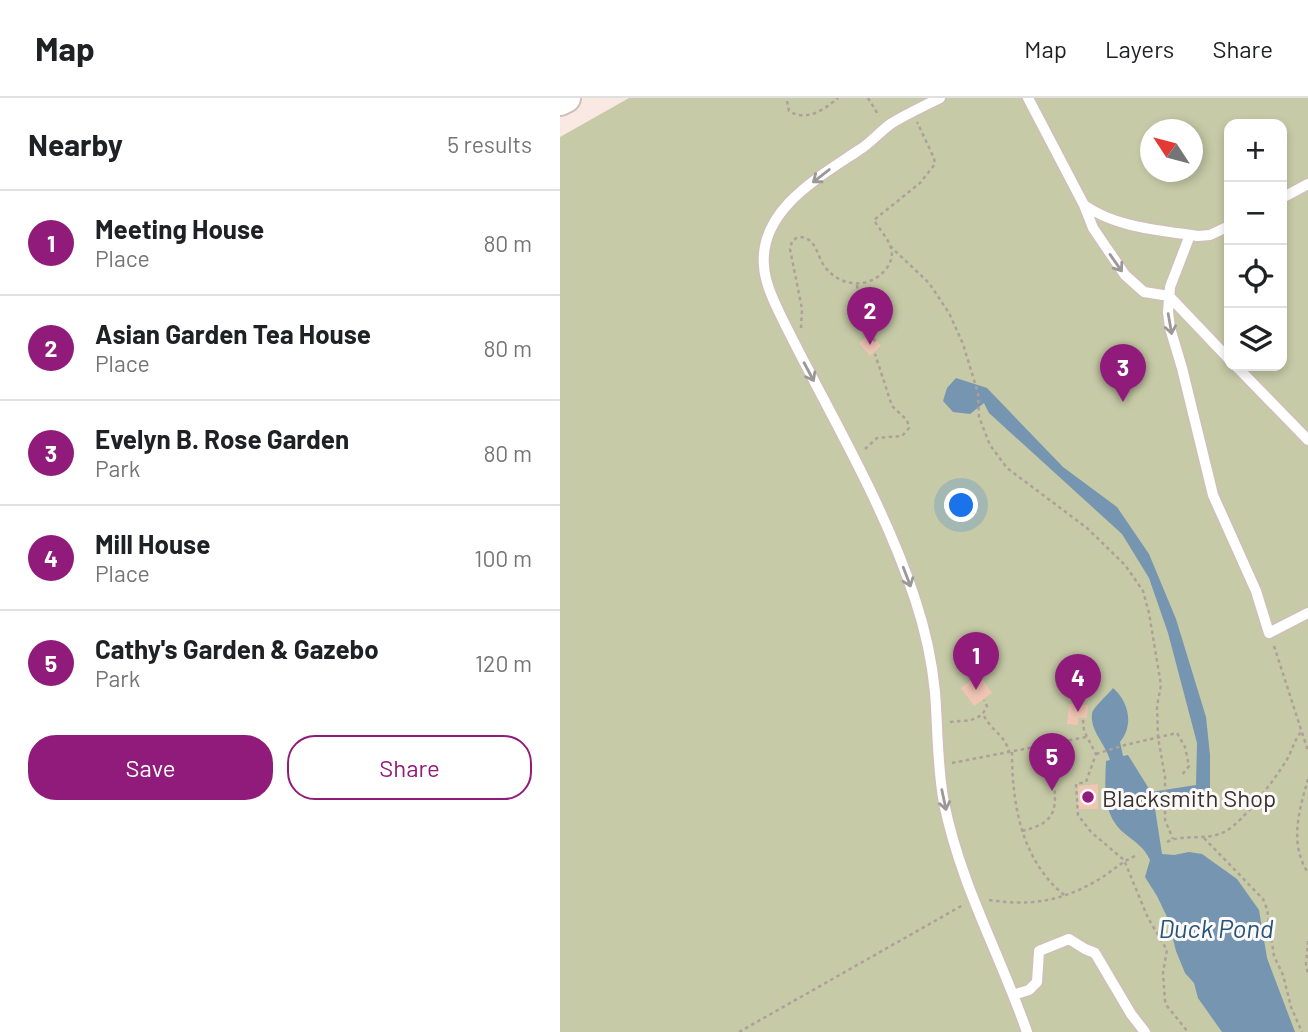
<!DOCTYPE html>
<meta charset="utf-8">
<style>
body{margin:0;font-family:Barlow,sans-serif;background:#f2f2f2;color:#202124}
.controls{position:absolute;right:21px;top:21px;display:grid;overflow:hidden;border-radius:14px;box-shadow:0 4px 10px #0003}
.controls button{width:63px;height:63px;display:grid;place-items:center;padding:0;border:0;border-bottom:2px solid #e0e0e0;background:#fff;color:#202124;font:35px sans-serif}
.compass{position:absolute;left:580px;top:21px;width:63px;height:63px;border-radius:50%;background:#fff;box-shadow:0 4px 10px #0003;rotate:306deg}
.you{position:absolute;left:402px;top:408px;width:24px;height:24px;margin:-18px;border:5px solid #fff;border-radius:50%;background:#1a73e8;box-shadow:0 0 0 10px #1a73e833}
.badge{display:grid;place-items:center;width:46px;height:46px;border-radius:50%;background:#911b7a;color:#fff;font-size:23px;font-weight:700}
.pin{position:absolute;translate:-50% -58px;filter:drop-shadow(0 2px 4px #0008)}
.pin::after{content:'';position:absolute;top:37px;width:24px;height:21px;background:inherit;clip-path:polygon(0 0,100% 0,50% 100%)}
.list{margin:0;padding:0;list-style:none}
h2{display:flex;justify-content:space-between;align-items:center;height:91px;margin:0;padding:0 28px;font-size:30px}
h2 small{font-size:23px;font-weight:400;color:#757577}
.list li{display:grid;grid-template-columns:46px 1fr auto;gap:21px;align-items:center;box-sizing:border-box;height:105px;padding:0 28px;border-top:2px solid #e0e0e0}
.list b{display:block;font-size:26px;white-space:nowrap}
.list p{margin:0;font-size:23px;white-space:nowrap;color:#757577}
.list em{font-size:23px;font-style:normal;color:#757577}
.actions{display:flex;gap:14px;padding:21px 28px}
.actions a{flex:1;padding:16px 0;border:2px solid #911b7a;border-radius:28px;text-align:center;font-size:24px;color:#911b7a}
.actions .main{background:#911b7a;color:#fff}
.icon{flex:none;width:38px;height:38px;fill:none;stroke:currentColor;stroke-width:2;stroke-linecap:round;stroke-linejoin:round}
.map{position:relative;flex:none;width:748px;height:934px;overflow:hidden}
header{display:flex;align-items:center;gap:42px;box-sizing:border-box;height:98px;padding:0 35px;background:#fff;border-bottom:2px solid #e0e0e0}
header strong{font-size:33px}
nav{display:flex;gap:38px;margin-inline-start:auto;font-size:24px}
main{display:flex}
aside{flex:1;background:#fff}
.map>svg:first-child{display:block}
</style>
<header>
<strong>Map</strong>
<nav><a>Map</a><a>Layers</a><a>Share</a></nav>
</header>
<main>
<aside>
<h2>Nearby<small>5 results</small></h2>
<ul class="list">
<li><span class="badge">1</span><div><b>Meeting House</b><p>Place</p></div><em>80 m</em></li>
<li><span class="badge">2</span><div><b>Asian Garden Tea House</b><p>Place</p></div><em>80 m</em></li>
<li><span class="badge">3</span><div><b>Evelyn B. Rose Garden</b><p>Park</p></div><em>80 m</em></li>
<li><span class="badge">4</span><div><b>Mill House</b><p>Place</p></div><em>100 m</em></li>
<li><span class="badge">5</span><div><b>Cathy's Garden &amp; Gazebo</b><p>Park</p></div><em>120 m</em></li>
</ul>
<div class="actions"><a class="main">Save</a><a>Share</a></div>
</aside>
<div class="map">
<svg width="748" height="934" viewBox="0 0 748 934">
<rect width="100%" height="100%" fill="#fae9e2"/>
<path fill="#c6caa6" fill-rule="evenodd" d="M69,0h679v934h-748v-895zM669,26h53v242h-53zM590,32h42v42h-42z"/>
<path fill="#7695b1" d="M396,280l31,10 76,79 54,40 32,47 27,65 30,98 4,38v38l-11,10 -6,-3 -39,2 8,52 12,1 15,-3 13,2 35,25 22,31 8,48 28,74h-73l-24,-34 -4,-15 -9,-10 -9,-22 -8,-32 -11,-23 -12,-19 5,-17c-6,-13 -15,-18 -26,-27 -22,-19 -19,-46 -18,-72l4,-1c-5,-17 -20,-29 -18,-46 1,-7 17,-20 21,-26 16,14 21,37 7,54l3,14 5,-1 23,37 45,-7 1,-42 -29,-110 -19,-55 -27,-44 -133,-121 -5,-10 -14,11 -17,-2 -10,-11 4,-13z"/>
<path fill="#f0c5b4" d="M311,235l10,13 -11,10 -11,-13z
M419,576l13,19 -18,13 -13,-18z
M509,606l19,1 -1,13h-9v7l-11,-1z
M538,686v25h-20v-23z"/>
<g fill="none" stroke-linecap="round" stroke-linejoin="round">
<defs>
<path id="lane" d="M380,0c-16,8 -33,16 -48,25 -12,8 -21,20 -33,27 -40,27 -100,60 -95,116 1,16 8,31 15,46 46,95 103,186 136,287 10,30 17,62 20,93 3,38 2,74 9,111 17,83 56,151 83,229
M468,0l56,107 9,23 32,47 19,17 25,4 60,63
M722,100l26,-14
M524,107c33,23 75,25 114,31l12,-1 19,-9
M630,137l-20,52 -2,25 2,16 12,40 31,127 43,96 13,42 39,-20
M676,268l72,74
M453,897l16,-5 8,-8 2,-31 30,-12 16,10 10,4 36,61 14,18"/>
<path id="secondary" d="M0,3l6,-3"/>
</defs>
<use href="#lane" stroke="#d0bfb8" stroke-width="13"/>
<use href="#secondary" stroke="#d0bfb8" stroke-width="32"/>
<path stroke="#ada09b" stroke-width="2.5" stroke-dasharray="3.5 3.5" stroke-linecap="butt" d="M308,0l11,18
M227,3l2,10c17,11 35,-1 49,-13
M330,148l39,37 20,30 14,31 15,49 1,24 11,28 17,23 80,60 38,37 18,26 6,22 12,72 -4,21 1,31 7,40v43l8,19
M297,187c2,21 16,38 18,59
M241,230l1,-19 -12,-60 2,-8 6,-4c19,0 18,18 27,30 16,21 45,22 61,2 5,-6 7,-13 5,-21 -3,-10 -12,-19 -17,-28l46,-37 15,-19 -1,-6 -17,-36
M305,351l12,-11 25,-2 7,-8 -2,-8 -15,-14 -17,-52
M714,548l34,105
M424,618c7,14 23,21 25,37
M523,622l1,11 12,23 -10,28 -10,2 2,31 13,17 33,28 24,58 19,32 -4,23 2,28 2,5 21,26
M390,624c16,-2 30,1 37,-16l-3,-6
M452,654c0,54 10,108 52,143
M536,656l29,-9 52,-12 8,14 4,19 -7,9
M392,665l134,-26
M748,681c-9,32 -19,64 0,94
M462,733c28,-7 36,-16 32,-45
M644,740l59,61 4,10 7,47 9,19 8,32 11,25
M607,744c17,-9 39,0 59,-11 17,-9 49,-52 60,-70 6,-9 8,-21 15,-29
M429,802c40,6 71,2 107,-19 15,-8 25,-20 42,-26
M748,843l-2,23 2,10
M179,934l224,-127"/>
<use href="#lane" stroke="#fff" stroke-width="10"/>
<use href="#secondary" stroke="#fff" stroke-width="28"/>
</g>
<defs><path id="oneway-shaft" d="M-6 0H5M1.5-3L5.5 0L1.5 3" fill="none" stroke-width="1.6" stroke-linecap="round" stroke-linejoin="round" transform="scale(1.75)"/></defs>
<g stroke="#9c9897">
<use href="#oneway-shaft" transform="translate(261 78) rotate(142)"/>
<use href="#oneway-shaft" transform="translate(556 165) rotate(55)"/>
<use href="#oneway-shaft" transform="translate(610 226) rotate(80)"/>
<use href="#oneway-shaft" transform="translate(249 274) rotate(62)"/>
<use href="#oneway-shaft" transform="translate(347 479) rotate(69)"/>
<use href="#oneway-shaft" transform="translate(384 702) rotate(78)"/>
</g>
<circle fill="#911b7a" stroke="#fdf9f8" stroke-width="2.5" cx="528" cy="699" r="7"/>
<g text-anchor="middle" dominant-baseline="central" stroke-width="6" stroke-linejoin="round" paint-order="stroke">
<g font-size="24" fill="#38322f" stroke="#fdf9f8" text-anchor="start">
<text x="542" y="699">Blacksmith Shop</text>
</g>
<g font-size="26" font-style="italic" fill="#24557d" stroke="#fdf9f8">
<text x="656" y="829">Duck Pond</text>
</g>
</g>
</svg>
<div class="controls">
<button>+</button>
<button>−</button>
<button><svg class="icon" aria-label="locate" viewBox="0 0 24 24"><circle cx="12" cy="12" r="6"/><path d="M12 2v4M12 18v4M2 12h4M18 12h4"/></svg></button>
<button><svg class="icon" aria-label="layers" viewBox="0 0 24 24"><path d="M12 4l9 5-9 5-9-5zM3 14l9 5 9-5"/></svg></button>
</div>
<svg class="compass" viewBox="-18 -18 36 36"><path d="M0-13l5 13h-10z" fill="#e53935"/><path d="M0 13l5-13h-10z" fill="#757577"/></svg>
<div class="you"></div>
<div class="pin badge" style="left:416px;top:592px">1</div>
<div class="pin badge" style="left:310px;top:247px">2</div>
<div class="pin badge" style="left:563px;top:304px">3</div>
<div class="pin badge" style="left:518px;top:614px">4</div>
<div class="pin badge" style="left:492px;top:693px">5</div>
</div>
</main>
